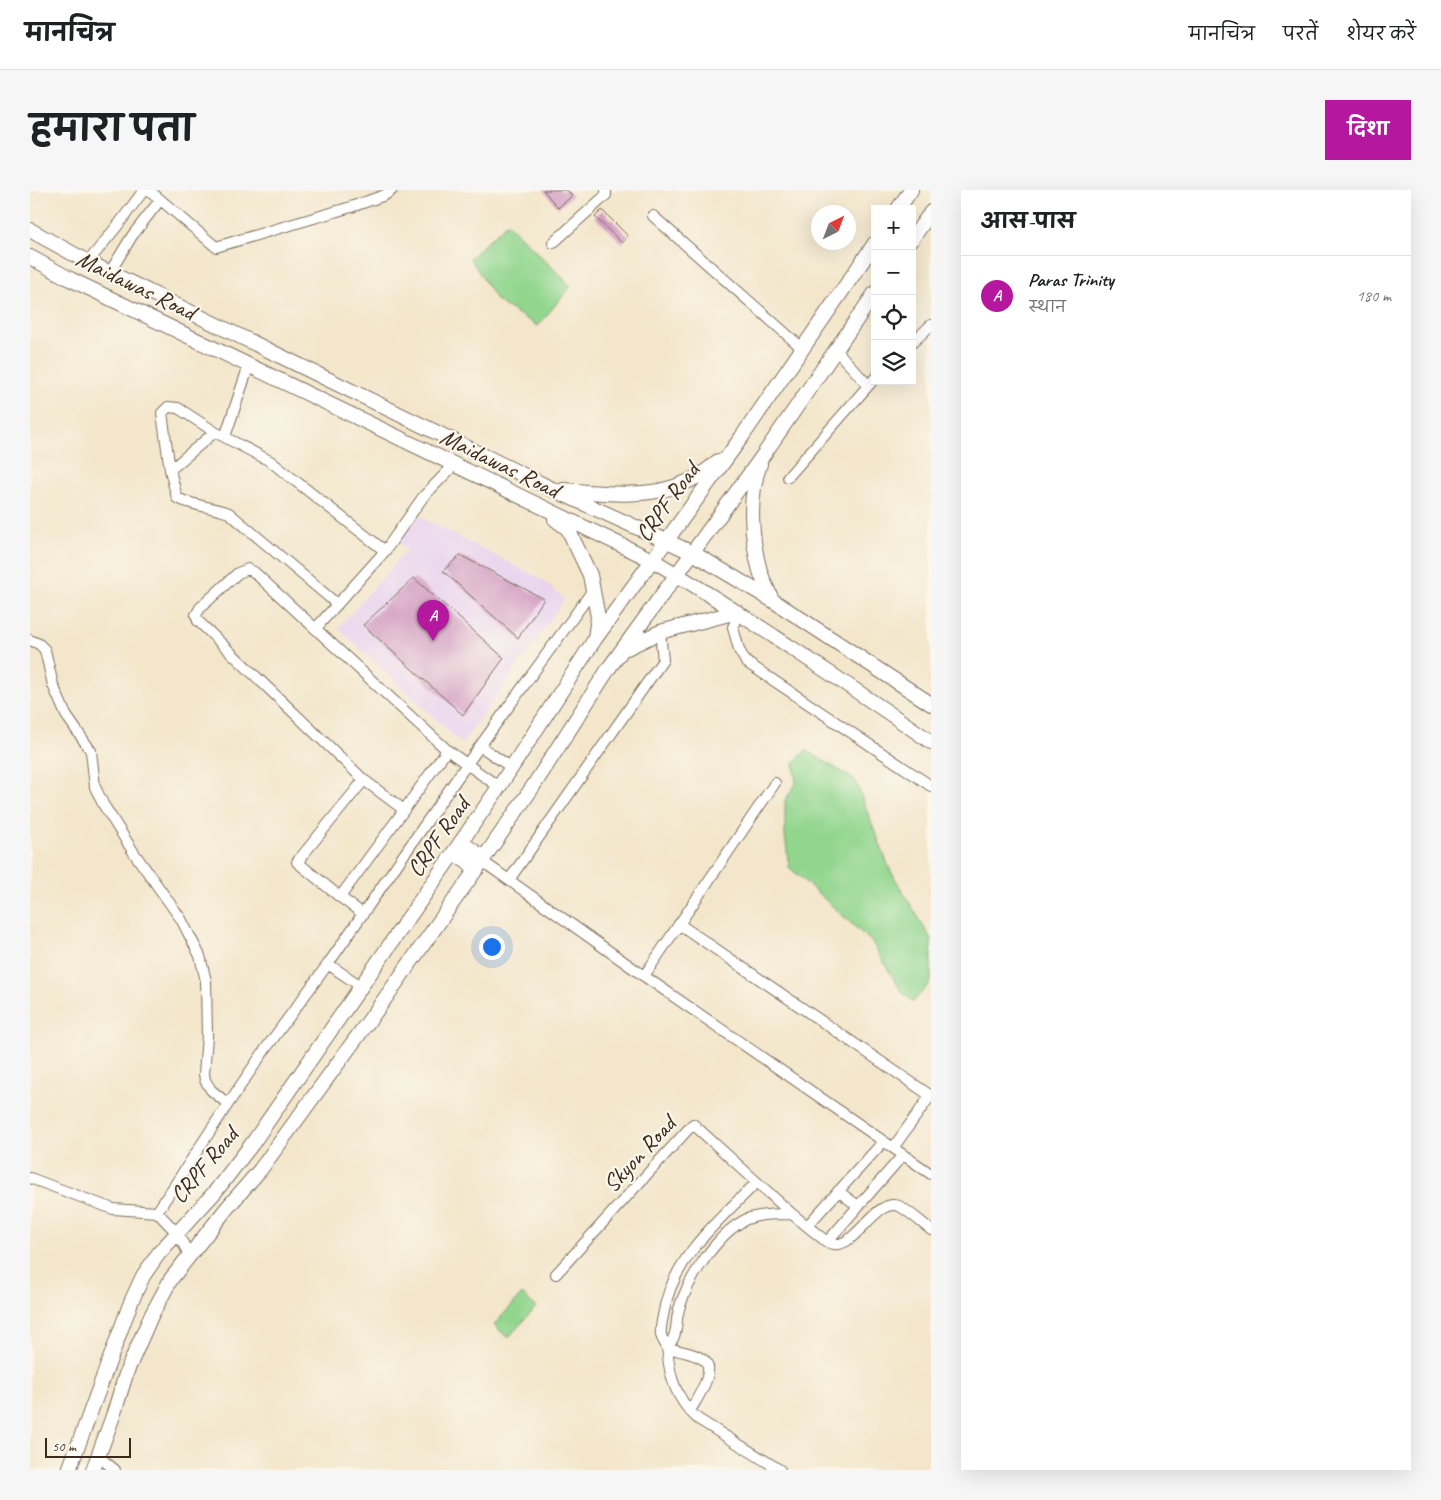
<!DOCTYPE html>
<html lang="hi">
<meta charset="utf-8">
<style>
body{margin:0;font-family:Caveat,"Playpen Sans Deva",sans-serif;background:#f6f6f6;color:#202124}
.controls{position:absolute;right:15px;top:15px;display:grid;overflow:hidden;border-radius:0px;box-shadow:0 5px 20px #0002}
.controls button{width:45px;height:45px;display:grid;place-items:center;padding:0;border:0;border-bottom:1px solid #e0e0e0;background:#fff;color:#202124;font:25px sans-serif}
.compass{position:absolute;left:781px;top:15px;width:45px;height:45px;border-radius:50%;background:#fff;box-shadow:0 5px 20px #0002;rotate:42deg}
.scale{position:absolute;left:15px;bottom:12px;width:86px;box-sizing:border-box;padding-left:5px;border:2px solid #3b2a1e;border-top:0;font-size:14px;line-height:18px;white-space:nowrap;color:#3b2a1e;-webkit-text-stroke:4px #fbf7ec;paint-order:stroke}
.you{position:absolute;left:461px;top:756px;width:18px;height:18px;margin:-12px;border:4px solid #fff;border-radius:50%;background:#1a73e8;box-shadow:0 0 0 8px #1a73e833}
.badge{display:grid;place-items:center;width:32px;height:32px;border-radius:50%;background:#b5179e;color:#fff;font-size:16px;font-weight:700}
.pin{position:absolute;translate:-50% -41px;filter:drop-shadow(0 1px 2px #0008)}
.pin::after{content:'';position:absolute;top:26px;width:18px;height:15px;background:inherit;clip-path:polygon(0 0,100% 0,50% 100%)}
.list{margin:0;padding:0;list-style:none}
h2{display:flex;justify-content:space-between;align-items:center;height:65px;margin:0;padding:0 20px;font-size:21px}
h2 small{font-size:16px;font-weight:400;color:#757577}
.list li{display:grid;grid-template-columns:32px 1fr auto;gap:15px;align-items:center;box-sizing:border-box;height:80px;padding:0 20px;border-top:1px solid #e0e0e0}
.list b{display:block;font-size:19px;white-space:nowrap}
.list p{margin:0;font-size:16px;white-space:nowrap;color:#757577}
.list em{font-size:16px;font-style:normal;color:#757577}
.icon{flex:none;width:28px;height:28px;fill:none;stroke:currentColor;stroke-width:2;stroke-linecap:round;stroke-linejoin:round}
.map{position:relative;flex:none;width:901px;height:1280px;overflow:hidden;border-radius:0px}
header{display:flex;align-items:center;gap:30px;box-sizing:border-box;height:70px;padding:0 25px;background:#fff;border-bottom:1px solid #e0e0e0}
header strong{font-size:24px}
nav{display:flex;gap:28px;margin-inline-start:auto;font-size:18px}
.intro{display:flex;align-items:center;justify-content:space-between;box-sizing:border-box;height:120px;padding:0 30px}
h1{margin:0;font-size:35px}
.button{padding:12px 22px;border-radius:0px;background:#b5179e;color:#fff;font-size:18px;font-weight:700}
main{display:flex;gap:30px;padding:0 30px}
aside{flex:1;background:#fff;border-radius:0px;box-shadow:0 5px 20px #0002}
.map>svg:first-child{display:block}
</style>
<header>
<strong>मानचित्र</strong>
<nav><a>मानचित्र</a><a>परतें</a><a>शेयर करें</a></nav>
</header>
<div class="intro"><h1>हमारा पता</h1><a class="button">दिशा</a></div>
<main>
<div class="map">
<svg width="901" height="1280" viewBox="0 0 901 1280">
<rect width="100%" height="100%" fill="#fbf7ec"/>
<filter id="ink" filterUnits="userSpaceOnUse"><feTurbulence type="fractalNoise" baseFrequency=".02" numOctaves="2"/><feDisplacementMap in="SourceGraphic" scale="10" xChannelSelector="R" yChannelSelector="G"/><feConvolveMatrix kernelMatrix="1 2 1 2 8 2 1 2 1" color-interpolation-filters="sRGB"/></filter>
<filter id="wash" filterUnits="userSpaceOnUse"><feTurbulence type="fractalNoise" baseFrequency=".0096" numOctaves="4" result="noise"/><feDisplacementMap in="SourceGraphic" scale="20" xChannelSelector="R" yChannelSelector="G"/><feGaussianBlur stdDeviation="1.12" result="paint"/><feColorMatrix in="noise" values="0 0 0 0 0 0 0 0 0 0 0 0 0 0 0 0 0 1.4 0 .05"/><feComposite in="paint" operator="in"/></filter>
<g filter="url(#wash)">
<rect width="100%" height="100%" fill="#f3e6cb"/>
<path fill="#e8d2ee" d="M388,326l123,63 24,20 -103,145 -124,-116 69,-78 -9,-9z"/>
<path fill="#92d68e" stroke="#668056" d="M477,33l64,63 -33,40 -41,-25 -27,-43z
M776,560l49,30 35,90 41,69v43l-18,20 -12,-11 -29,-49 -83,-75 -4,-32v-35l11,-16 -2,-22z
M492,1104l14,13 -28,31 -14,-13z"/>
<g id="blocks">
<path fill="#d19bc1" d="M513,0h24l5,6 -14,12z
M572,20l26,26 -6,7 -27,-26z
M430,365l84,44 -26,39 -75,-67z
M384,388l90,80 -41,57 -100,-90z"/>
</g>
</g>
<g filter="url(#ink)">
<use href="#blocks" fill-opacity="0" stroke="#7b6c5b" stroke-width="1"/>
<g fill="none" stroke-linecap="round" stroke-linejoin="round">
<defs>
<path id="street" d="M119,0l67,57 135,-40 34,-12 7,-5
M623,26l149,132
M523,53l53,-48v-5
M58,72l30,-37 26,-35
M80,82l22,-36 28,-36
M882,153l19,-18
M805,159l33,36
M185,242l-37,-24 -10,-1 -6,6 8,57 7,28c17,8 35,9 52,15l108,91
M195,247l24,-72
M140,280l45,-38 55,29 115,90
M758,287l87,-99
M709,424l-6,13 6,23 7,12 185,124
M286,438l69,-77 38,-54 31,-32
M0,450l9,4 6,6 8,35 13,30 25,36 4,36 8,17 31,49 47,66 19,37 6,25 1,55 -3,38 1,6 6,10 17,14 36,-53 64,-87 34,23
M450,556l32,22
M417,560l-43,60 -40,-30 -166,-159 -2,-6 4,-7 38,-35 10,-4 6,3 193,178 52,37
M334,590l-67,82 43,35 64,-87
M452,671l162,115 287,198
M479,690l154,-220 -3,-28
M310,707l23,17
M649,734l252,172
M298,774l139,-200 126,-174
M614,786l131,-193
M863,958l38,-53
M0,988l83,31 44,3 20,21 13,23
M727,992c-39,39 -86,77 -94,134 -1,5 -3,13 -2,19 1,5 5,9 6,13 1,5 1,11 2,16 3,21 13,41 29,55l82,51
M808,1001l20,15
M127,1022l71,-108
M777,1036l76,-84
M797,1052c2,1 5,2 7,2 23,3 42,-47 65,-38 10,5 23,17 32,24
M526,1084l137,-150 99,90 35,28 76,-87
M637,1158c13,-17 7,-21 12,-39 9,-30 39,-77 68,-90 14,-5 30,-5 45,-5
M637,1158c11,3 30,5 38,13 11,11 -9,39 -15,50
M68,1266l17,14"/>
<path id="secondary" d="M868,19l13,-19
M0,40l58,32 464,227 141,64 79,47 159,104
M882,49l19,-27
M0,67l40,22 582,281c42,24 83,51 123,77 53,35 105,69 156,105
M730,274c-12,32 -9,75 0,107 3,10 8,19 12,29
M533,300c56,4 110,13 155,-29
M525,329l13,10 22,46 8,42 -3,21
M597,458l33,-16 77,-20
M431,652l23,16
M424,663l23,16
M39,1280l62,-168 12,-26 16,-23 56,-61 37,-48 247,-357 96,-148 146,-201 134,-195
M63,1280l20,-54 14,-45 24,-55 20,-37 56,-71 33,-38 124,-170 98,-139 50,-73 77,-120 155,-214 111,-161"/>
</defs>
<use href="#street" stroke="#7b6c5b" stroke-width="12"/>
<use href="#secondary" stroke="#7b6c5b" stroke-width="16"/>
<use href="#street" stroke="#fff" stroke-width="10"/>
<use href="#secondary" stroke="#fff" stroke-width="14"/>
</g>
</g>
<g text-anchor="middle" dominant-baseline="central" stroke-width="4.5" stroke-linejoin="round" paint-order="stroke">
<g font-size="24" fill="#3b2a1e" stroke="#fbf7ec">
<text transform="translate(106 95) rotate(26)">Maidawas Road</text>
<text transform="translate(470 273) rotate(26)">Maidawas Road</text>
<text transform="translate(637 312) rotate(-54)">CRPF Road</text>
<text transform="translate(408 647) rotate(-55)">CRPF Road</text>
<text transform="translate(609 964) rotate(-47)">Skyon Road</text>
<text transform="translate(174 975) rotate(-50)">CRPF Road</text>
</g>
</g>
</svg>
<div class="controls">
<button>+</button>
<button>−</button>
<button><svg class="icon" aria-label="locate" viewBox="0 0 24 24"><circle cx="12" cy="12" r="6"/><path d="M12 2v4M12 18v4M2 12h4M18 12h4"/></svg></button>
<button><svg class="icon" aria-label="layers" viewBox="0 0 24 24"><path d="M12 4l9 5-9 5-9-5zM3 14l9 5 9-5"/></svg></button>
</div>
<svg class="compass" viewBox="-18 -18 36 36"><path d="M0-13l5 13h-10z" fill="#e53935"/><path d="M0 13l5-13h-10z" fill="#757577"/></svg>
<div class="scale">50 m</div>
<div class="you"></div>
<div class="pin badge" style="left:403px;top:451px">A</div>
</div>
<aside>
<h2>आस-पास<small></small></h2>
<ul class="list">
<li><span class="badge">A</span><div><b>Paras Trinity</b><p>स्थान</p></div><em>180 m</em></li>
</ul>
</aside>
</main>
